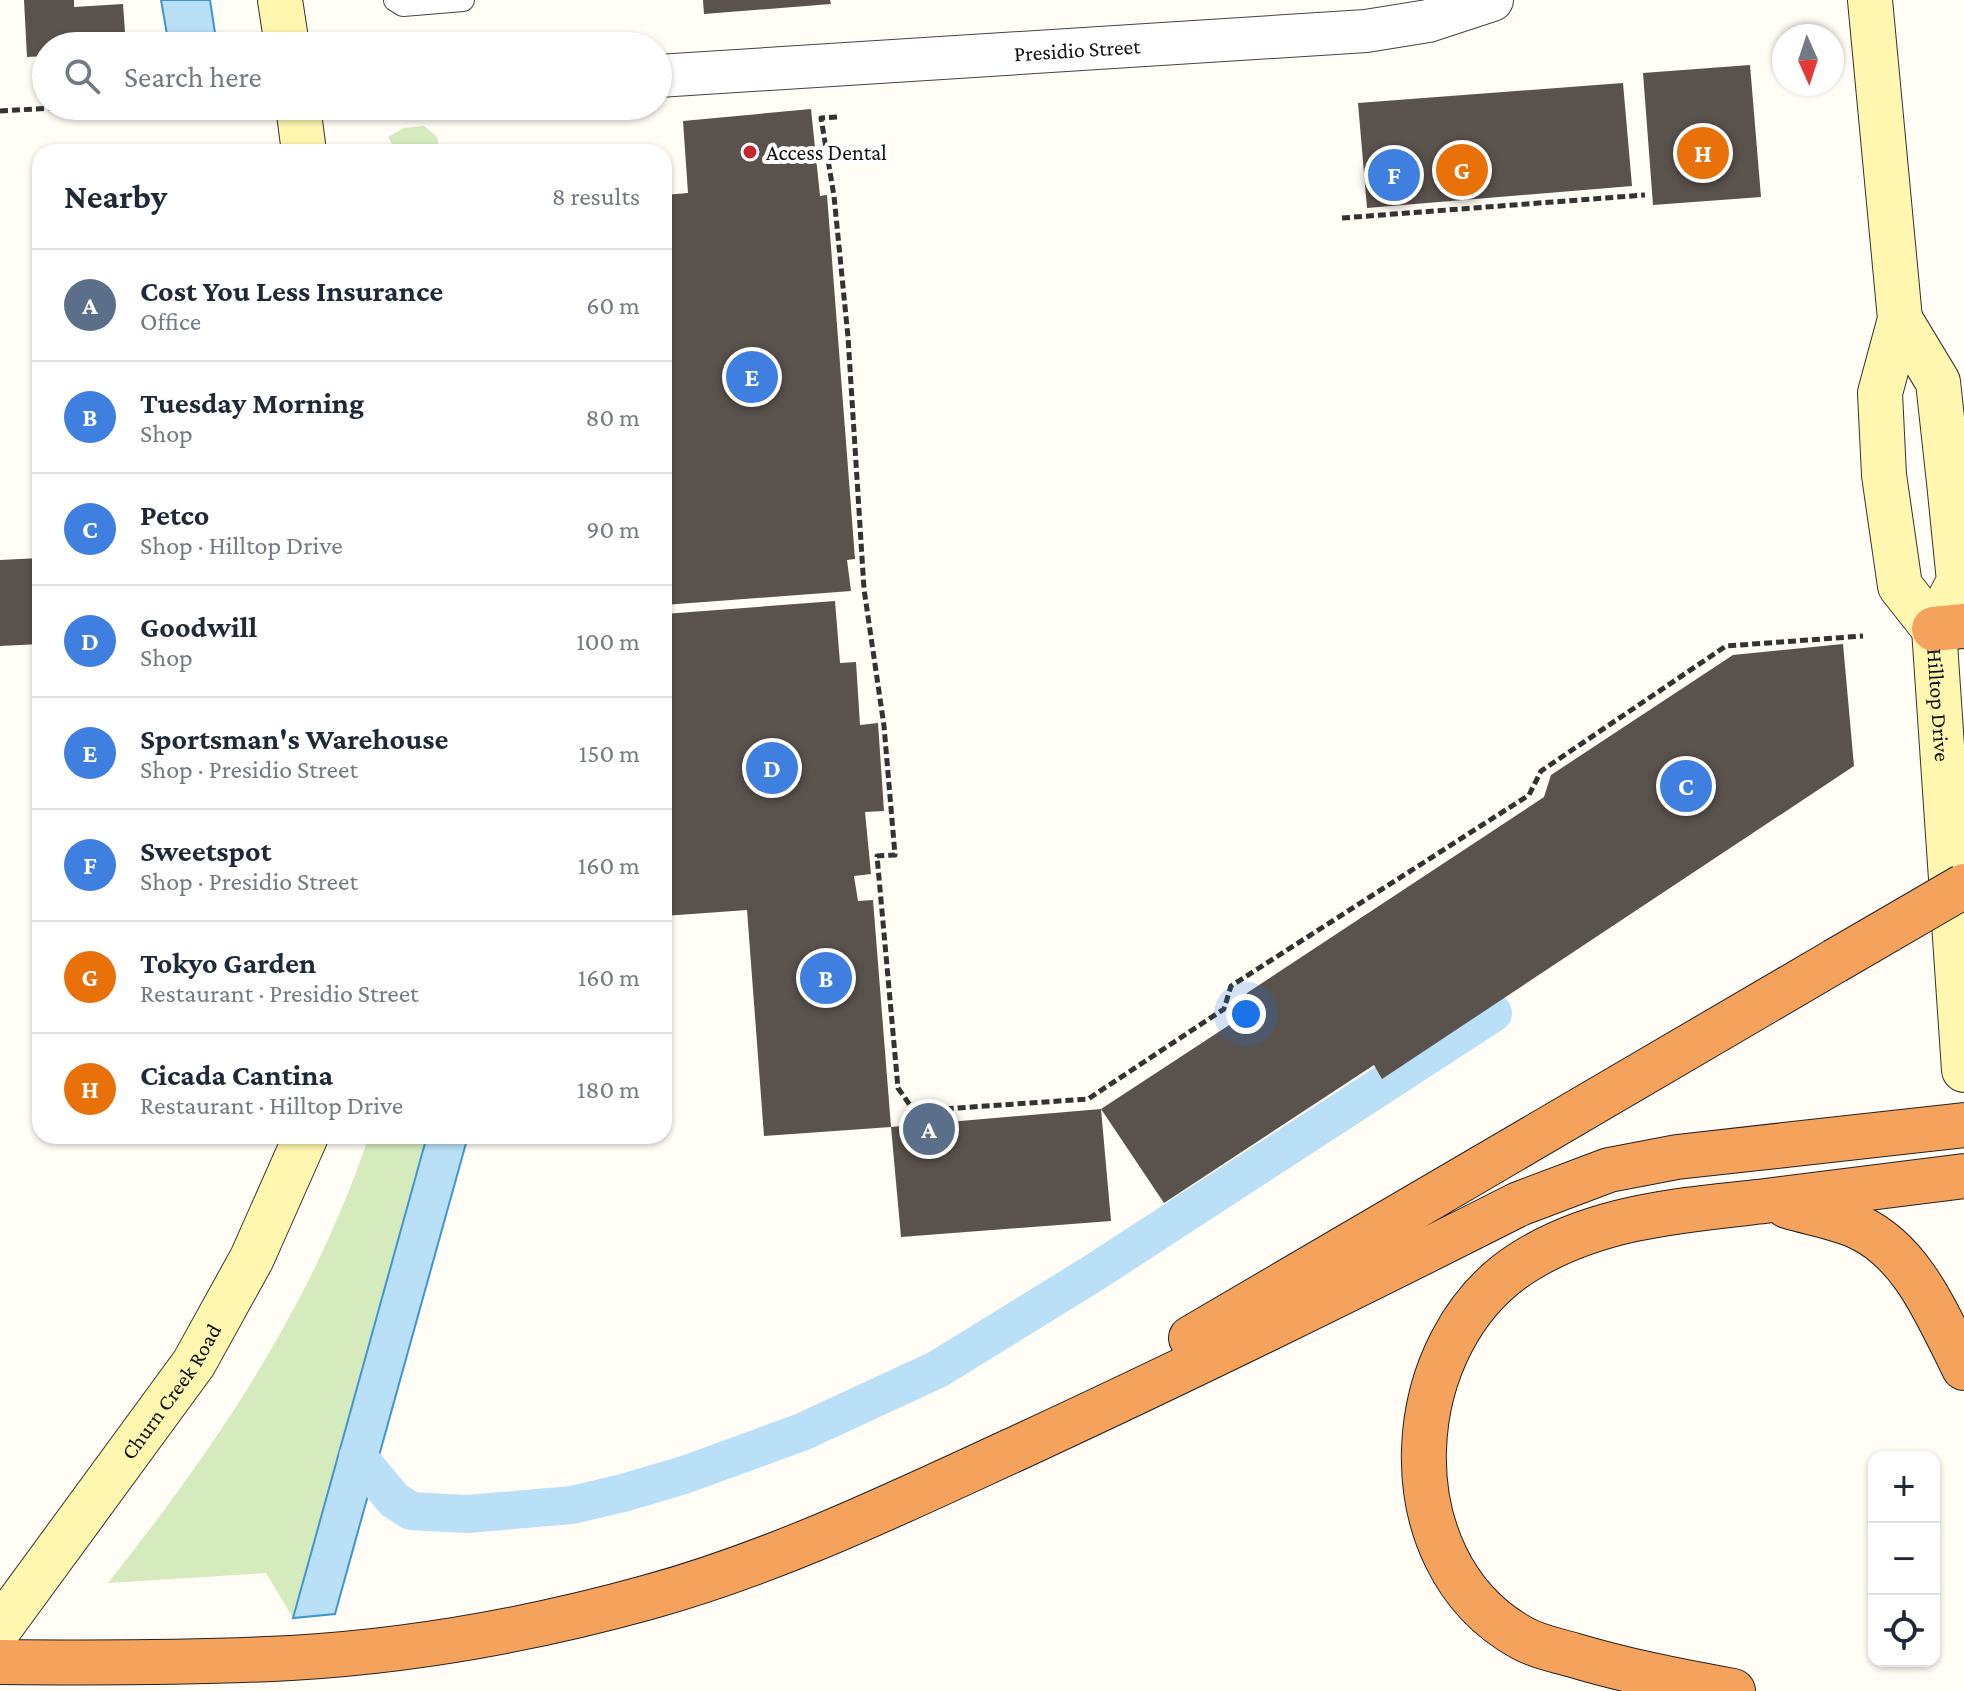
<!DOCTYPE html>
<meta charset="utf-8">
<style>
body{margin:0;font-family:"Crimson Pro",serif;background:#f6f6f7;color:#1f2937}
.controls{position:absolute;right:24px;bottom:24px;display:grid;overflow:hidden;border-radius:16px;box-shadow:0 2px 6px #0004}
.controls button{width:72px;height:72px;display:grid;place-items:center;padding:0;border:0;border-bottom:2px solid #e0e1e3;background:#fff;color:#1f2937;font:40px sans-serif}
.compass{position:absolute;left:1772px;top:24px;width:72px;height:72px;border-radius:50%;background:#fff;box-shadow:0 2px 6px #0004;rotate:177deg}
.you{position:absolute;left:1246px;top:1014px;width:28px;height:28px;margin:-20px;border:6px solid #fff;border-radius:50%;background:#1a73e8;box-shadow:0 0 0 12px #1a73e833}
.badge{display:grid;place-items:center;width:52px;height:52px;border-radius:50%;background:#0b8043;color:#fff;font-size:26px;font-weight:700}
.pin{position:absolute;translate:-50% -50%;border:4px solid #fff;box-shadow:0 2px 8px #0006}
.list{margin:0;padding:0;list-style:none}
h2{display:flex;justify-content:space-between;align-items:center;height:104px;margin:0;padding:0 32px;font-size:34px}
h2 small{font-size:26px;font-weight:400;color:#747a83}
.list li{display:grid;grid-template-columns:52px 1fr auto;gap:24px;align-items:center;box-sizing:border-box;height:112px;padding:0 32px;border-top:2px solid #e0e1e3}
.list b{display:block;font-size:30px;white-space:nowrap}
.list p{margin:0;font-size:26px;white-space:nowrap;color:#747a83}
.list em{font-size:26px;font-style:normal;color:#747a83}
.icon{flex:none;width:44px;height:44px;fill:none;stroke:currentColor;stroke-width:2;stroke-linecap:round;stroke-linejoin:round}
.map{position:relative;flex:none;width:1964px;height:1691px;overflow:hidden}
.search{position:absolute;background:#fff;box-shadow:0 2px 6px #0004;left:32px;top:32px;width:640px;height:88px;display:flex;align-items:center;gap:20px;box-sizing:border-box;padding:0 28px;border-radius:44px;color:#747a83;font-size:30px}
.panel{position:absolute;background:#fff;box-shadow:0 2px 6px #0004;left:32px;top:144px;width:640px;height:1000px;border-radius:24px}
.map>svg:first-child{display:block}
</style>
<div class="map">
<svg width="1964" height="1691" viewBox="0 0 1964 1691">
<rect width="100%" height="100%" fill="#fffdf5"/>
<path fill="#d5ebbd" d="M424,126l13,11 3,15h-56l8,-8 -4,-7 16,-9z
M369,1136h58l-134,482 -27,-45 -158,10c109,-137 205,-280 261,-447z"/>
<path fill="#b9e0f7" stroke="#3f96cf" stroke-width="2" d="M161,0h49l7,46h-48z
M427,1136h41l-133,478 -42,4z"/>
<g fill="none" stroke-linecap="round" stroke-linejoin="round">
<path stroke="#b9e0f7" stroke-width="38" d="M358,1457l36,43 17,11 56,3 105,-9 51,-12 61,-18 118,-43 136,-63 157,-97 398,-259"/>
</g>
<path fill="#5a524d" d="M24,0h50v7l49,-3 3,42h-80v10l-19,1z
M703,0h127l1,4 -127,10z
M1750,65l11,132 -108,8 -10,-132z
M1623,83l9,103 -265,22 -9,-105z
M811,109l9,87 7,-1 28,364 -8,1 4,31 -187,14v-410l24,-2 -5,-72z
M40,558v86l-40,2v-86z
M835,601l5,62 16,-1 4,63 18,-2 6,88 -19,1 6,62 -17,2 4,25 15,-1 18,227 210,-18 142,-93 4,-23 297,-196 7,-22 182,-120 110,-11 11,122 -472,313 -8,-14 -210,138 -63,-94 10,112 -210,16 -10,-110 -127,9 -17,-226 -83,6v-302z"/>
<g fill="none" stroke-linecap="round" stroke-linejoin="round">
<defs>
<path id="service" d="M395,0l8,5 60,-5"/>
<g id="minor">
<path id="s1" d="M658,76l708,-45 62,-10 64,-21"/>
</g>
<g id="secondary">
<path d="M280,0l7,46"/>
<path d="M1870,0l30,319 -20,74 4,82 16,111 34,43"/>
<path d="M298,106l6,46"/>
<path id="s2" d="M1900,319l38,63 11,100 10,99 -25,48 30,441"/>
<path id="s3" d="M0,1628l194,-265 58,-105 54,-122"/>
</g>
<path id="motorway" d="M1934,629l30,-3
M1787,1206c23,7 49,11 71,21 55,25 80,90 106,141
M1191,1338l644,-377
M0,1662c97,1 194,1 291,-4 120,-7 243,-29 358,-61 130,-36 253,-96 375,-152 166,-77 331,-158 495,-241l90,-34 68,-13 287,-32
M1733,1691c-54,-10 -107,-20 -160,-36 -17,-5 -35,-8 -51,-17 -139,-77 -124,-301 5,-378 72,-44 156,-50 238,-59 67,-8 133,-17 199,-25"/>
</defs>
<use href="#service" stroke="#444" stroke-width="24"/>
<use href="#minor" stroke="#444" stroke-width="44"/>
<use href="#secondary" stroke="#333" stroke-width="46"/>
<use href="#motorway" stroke="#222" stroke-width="46"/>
<path stroke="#333" stroke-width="5" stroke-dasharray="8 4" stroke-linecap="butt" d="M0,111l87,-5
M837,117l-16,1 13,78 14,141 16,252 20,137 11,129 -18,1 21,232 16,23 174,-12 136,-90 7,-23 298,-191 12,-24 185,-125 137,-10
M1342,218l303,-23"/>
<use href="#service" stroke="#fff" stroke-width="22"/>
<use href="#minor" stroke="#fff" stroke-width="42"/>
<use href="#secondary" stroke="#fff6b0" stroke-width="44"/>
<use href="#motorway" stroke="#f5a25d" stroke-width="44"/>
<defs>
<path id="motorway-bridge" d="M1835,961l129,-75"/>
</defs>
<use href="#motorway-bridge" stroke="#222" stroke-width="46" stroke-linecap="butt"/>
<use href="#motorway-bridge" stroke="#f5a25d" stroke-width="44"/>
</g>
<circle fill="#c4262e" stroke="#fff" stroke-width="3" cx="750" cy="152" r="8"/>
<g text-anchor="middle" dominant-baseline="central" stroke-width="8" stroke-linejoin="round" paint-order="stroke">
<g font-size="22" fill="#111" stroke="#fff">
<text stroke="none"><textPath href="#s1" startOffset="420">Presidio Street</textPath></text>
<text stroke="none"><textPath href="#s2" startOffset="404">Hilltop Drive</textPath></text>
<text stroke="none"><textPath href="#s3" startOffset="292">Churn Creek Road</textPath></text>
</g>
<g font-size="22" fill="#111" stroke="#fff" text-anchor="start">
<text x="766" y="152">Access Dental</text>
</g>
</g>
</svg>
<div class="controls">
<button>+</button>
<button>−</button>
<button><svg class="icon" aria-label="locate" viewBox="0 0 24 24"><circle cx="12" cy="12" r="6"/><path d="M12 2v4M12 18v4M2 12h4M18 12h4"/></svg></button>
</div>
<svg class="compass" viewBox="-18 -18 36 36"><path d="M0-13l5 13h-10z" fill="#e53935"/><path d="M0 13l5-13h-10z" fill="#747a83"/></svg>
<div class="you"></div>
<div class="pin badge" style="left:929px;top:1129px;background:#5c6f8a">A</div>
<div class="pin badge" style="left:826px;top:978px;background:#3f7fe0">B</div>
<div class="pin badge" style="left:1686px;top:786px;background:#3f7fe0">C</div>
<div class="pin badge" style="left:772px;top:768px;background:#3f7fe0">D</div>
<div class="pin badge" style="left:752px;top:377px;background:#3f7fe0">E</div>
<div class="pin badge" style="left:1394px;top:175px;background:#3f7fe0">F</div>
<div class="pin badge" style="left:1462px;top:170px;background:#e8710a">G</div>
<div class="pin badge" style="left:1703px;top:153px;background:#e8710a">H</div>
<div class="search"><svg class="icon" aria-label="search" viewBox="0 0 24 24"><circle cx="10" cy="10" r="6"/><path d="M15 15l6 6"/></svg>Search here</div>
<section class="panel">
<h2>Nearby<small>8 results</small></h2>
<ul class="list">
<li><span class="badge" style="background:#5c6f8a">A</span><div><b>Cost You Less Insurance</b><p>Office</p></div><em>60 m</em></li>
<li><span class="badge" style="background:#3f7fe0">B</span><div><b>Tuesday Morning</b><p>Shop</p></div><em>80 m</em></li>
<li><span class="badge" style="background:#3f7fe0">C</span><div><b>Petco</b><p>Shop · Hilltop Drive</p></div><em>90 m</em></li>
<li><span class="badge" style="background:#3f7fe0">D</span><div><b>Goodwill</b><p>Shop</p></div><em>100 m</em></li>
<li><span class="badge" style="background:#3f7fe0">E</span><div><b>Sportsman's Warehouse</b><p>Shop · Presidio Street</p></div><em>150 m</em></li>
<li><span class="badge" style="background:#3f7fe0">F</span><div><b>Sweetspot</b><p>Shop · Presidio Street</p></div><em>160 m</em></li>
<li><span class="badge" style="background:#e8710a">G</span><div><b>Tokyo Garden</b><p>Restaurant · Presidio Street</p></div><em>160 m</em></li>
<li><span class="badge" style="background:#e8710a">H</span><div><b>Cicada Cantina</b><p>Restaurant · Hilltop Drive</p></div><em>180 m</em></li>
</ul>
</section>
</div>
